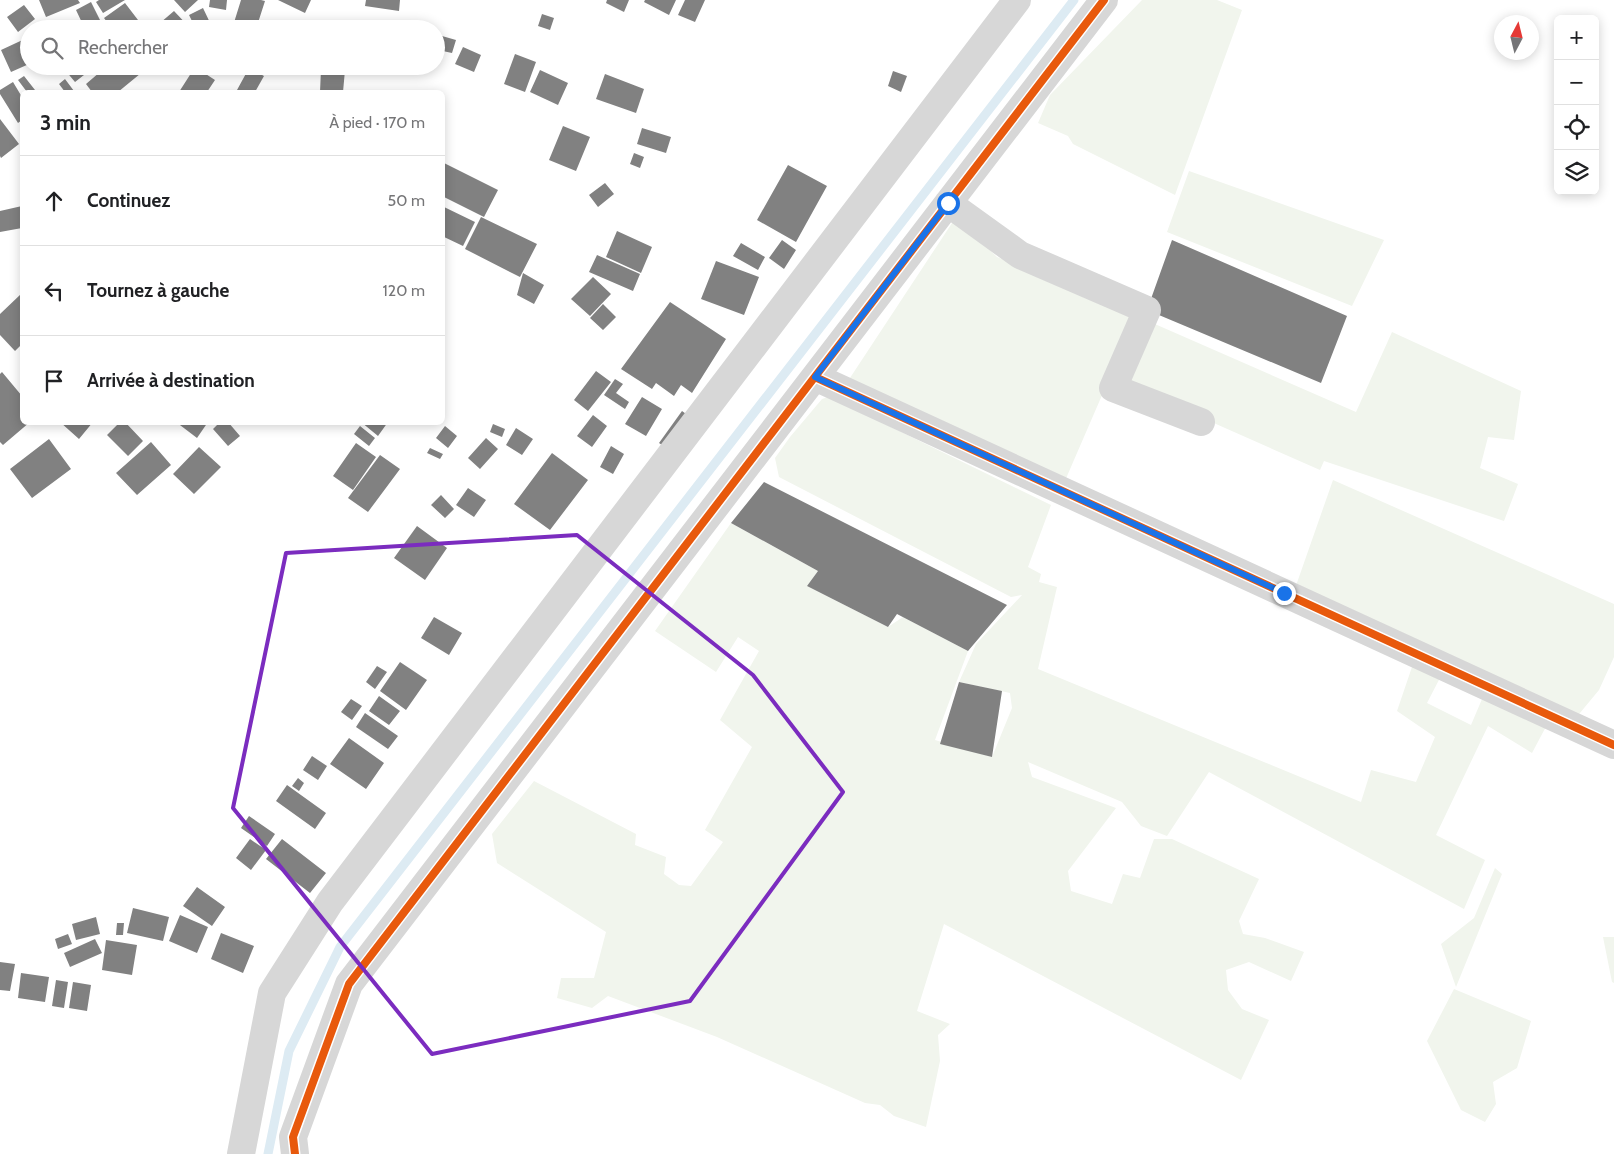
<!DOCTYPE html>
<html lang="fr">
<meta charset="utf-8">
<style>
body{margin:0;font-family:Cabin,sans-serif;background:#f2f2f2;color:#202124}
.controls{position:absolute;right:15px;top:15px;display:grid;overflow:hidden;border-radius:8px;box-shadow:0 2px 12px #0003}
.controls button{width:45px;height:45px;display:grid;place-items:center;padding:0;border:0;border-bottom:1px solid #e0e0e0;background:#fff;color:#202124;font:25px sans-serif}
.compass{position:absolute;left:1494px;top:15px;width:45px;height:45px;border-radius:50%;background:#fff;box-shadow:0 2px 12px #0003;rotate:7deg}
.stop{position:absolute;width:15px;height:15px;margin:-11px;border:4px solid #1a73e8;border-radius:50%;background:#fff}
.stop.end{background:#1a73e8;border-color:#fff;box-shadow:0 1px 5px #0008}
.list{margin:0;padding:0;list-style:none}
h2{display:flex;justify-content:space-between;align-items:center;height:65px;margin:0;padding:0 20px;font-size:21px}
h2 small{font-size:16px;font-weight:400;color:#757577}
.list li{display:grid;grid-template-columns:32px 1fr auto;gap:15px;align-items:center;box-sizing:border-box;height:90px;padding:0 20px;border-top:1px solid #e0e0e0}
.list b{display:block;font-size:19px;white-space:nowrap}
.list em{font-size:16px;font-style:normal;color:#757577}
.icon{flex:none;width:28px;height:28px;fill:none;stroke:currentColor;stroke-width:2;stroke-linecap:round;stroke-linejoin:round}
.map{position:relative;flex:none;width:1614px;height:1154px;overflow:hidden}
.search{position:absolute;background:#fff;box-shadow:0 2px 12px #0003;left:20px;top:20px;width:425px;height:55px;display:flex;align-items:center;gap:12px;box-sizing:border-box;padding:0 18px;border-radius:28px;color:#757577;font-size:19px}
.panel{position:absolute;background:#fff;box-shadow:0 2px 12px #0003;left:20px;top:90px;width:425px;height:335px;border-radius:8px}
.map>svg:first-child{display:block}
</style>
<div class="map">
<svg width="1614" height="1154" viewBox="0 0 1614 1154">
<rect width="100%" height="100%" fill="#fff"/>
<path fill="#f1f5ed" d="M1142,0h75l25,10 -67,185 -102,-51 -5,-8 -30,-13 12,-28z
M1189,171l195,69 -32,66 -185,-74z
M956,217l41,40 141,55 -77,178 -217,-103z
M1148,321l208,91 36,-80 129,59 -7,49 -26,-3 -8,31 38,16 -14,37 -180,-60 -4,9 -199,-88z
M837,394l17,15 197,96 -23,62 13,7 -2,8 18,5 -19,82 323,133 10,-32 45,12 19,-45 -38,-26 16,-47 28,12 -14,27 44,22 14,-33 64,29 -17,32 -44,-27 -52,109 49,25 -21,49 -255,-137 -42,64 -26,-10 -19,-24 -94,-40 4,15 84,31 -48,63 3,20 41,13 11,-30 17,4 14,-39h18l87,40 -20,42 4,13 22,4 39,14 -13,29 -42,-19 -23,8 2,20 14,19 27,11 -28,60 -297,-156 -27,87 33,13 -12,11 2,26 -14,66 -32,-11 -14,-11 -15,-2 -148,-66 -109,-41 -16,12 -35,-10 4,-20h33l12,-46 -109,-69 -5,-29 42,-53 102,53 -1,11 31,12 -2,17 15,11 12,1 32,-44 -18,-12 47,-83 -32,-27 39,-69 -21,-14 -22,35 -61,-41 76,-108 87,48 -11,15 81,41 15,-10 65,34 -33,89 57,17 20,-49 -2,-15 -51,-11 17,-38 46,-49 -11,2 -232,-120 -4,-19 15,-21 32,-38z
M1333,480l281,124v53l-15,33 -29,35 -278,-128z
M1495,868l7,6 -46,113 -15,-43 33,-26z
M1603,937h11v46l-2,-1z
M1454,989l77,32 -14,47 -24,14 3,22 -11,18 -24,-12 -34,-69z"/>
<g fill="none" stroke-linecap="round" stroke-linejoin="round">
<path stroke="#ddebf3" stroke-width="9" d="M268,1154l21,-103 51,-104 734,-947"/>
</g>
<path fill="#818181" d="M39,0h39l2,3 -34,14z
M99,0h26l-22,13 -7,-11z
M174,0h24l-13,12z
M210,0h17l-1,10 -17,-3z
M241,0h20l4,1 -9,28h-24z
M278,0h33l-6,13z
M366,0h34l-1,11 -34,-5z
M607,0h22l-5,12 -18,-9z
M645,0h31l-7,15 -25,-13z
M685,0h20l-10,22 -17,-7z
M91,2l11,22 -10,5h-7l-9,-19z
M125,3l13,17 -13,9h-13l-8,-11z
M24,5l11,14 -17,13 -11,-15z
M203,8l10,21h-17l-7,-14z
M174,11l17,18h-38z
M542,14l12,4 -4,12 -12,-4z
M46,21l4,8h-15l-1,-2z
M442,36l14,4 -4,13 -14,-3z
M29,37v27l-18,8 -10,-22z
M463,47l18,8 -7,17 -19,-8z
M515,54l21,8 -11,30 -21,-8z
M71,66h5l8,9 -9,7 -10,-12z
M107,66h37l2,3 -28,23h-26l-6,-8z
M195,67l20,13 -8,12h-28z
M249,68l15,8 -9,16h-14l-4,-2z
M321,69l24,1 -2,22h-23z
M540,70l28,13 -10,22 -28,-13z
M893,71l14,5 -6,16 -13,-6z
M605,74l39,15 -8,24 -40,-14z
M24,76l11,14 -3,2h-5l-9,-12z
M65,79l9,12 -2,1h-7l-6,-8z
M13,82l9,15v23l-4,3 -18,-29v-4z
M0,119l19,25 -18,14 -1,-2z
M563,126l27,11 -14,34 -27,-11z
M642,128l29,9 -5,16 -29,-9z
M634,153l10,4 -4,11 -10,-4z
M442,162l56,28 -14,27 -42,-21z
M788,165l39,21 -31,56 -39,-22z
M605,183l9,11 -16,13 -9,-12z
M22,206v22l-22,4v-21z
M442,206l33,16 -12,24 -21,-10z
M481,217l56,27 -17,33 -55,-28z
M617,231l35,16 -11,26 -35,-16z
M782,240l14,10 -12,19 -15,-11z
M1172,240l175,76 -26,67 -174,-73z
M741,243l24,14 -7,13 -25,-14z
M597,255l43,19 -7,17 -44,-19z
M716,261l43,16 -15,38 -43,-16z
M523,273l21,12 -10,19 -17,-9z
M593,277l18,17 -21,22 -19,-17z
M21,294l1,50 -7,7 -15,-16v-21z
M670,302l56,37 -34,54 -11,-8 -7,11 -18,-13 -4,6 -31,-20z
M603,304l13,13 -13,13 -13,-12z
M596,371l15,11 -23,29 -14,-11z
M2,372l20,24v26h8l-27,23 -3,-3v-68z
M615,379l8,5 -7,9 13,9 -4,7 -21,-14z
M642,397l20,12 -16,27 -21,-12z
M682,411l11,8 -22,32 -12,-8z
M593,415l14,11 -15,21 -15,-11z
M60,422h33l-14,17z
M120,422h5l18,19 -15,15 -21,-21z
M176,422h32l-11,16z
M220,422h8l12,14 -12,10 -15,-17z
M361,422h27l-10,14z
M493,424l12,5 -3,8 -12,-5z
M360,426l15,12 -6,8 -15,-12z
M445,426l12,10 -9,12 -12,-10z
M516,428l17,11 -11,16 -16,-10z
M486,438l12,11 -18,20 -12,-11z
M49,439l22,30 -39,29 -22,-29z
M151,442l20,23 -34,30 -21,-22z
M356,443l20,14 -23,33 -20,-14z
M611,446l13,8 -11,20 -13,-7z
M199,447l22,20 -27,27 -21,-20z
M430,448l13,6 -3,5 -13,-6z
M552,453l36,27 -38,50 -36,-26z
M380,455l20,14 -32,43 -20,-14z
M764,482l243,123 -39,46 -71,-37 -9,13 -81,-41 11,-15 -87,-48z
M468,488l18,12 -12,17 -18,-12z
M441,495l13,14 -9,9 -14,-13z
M417,526l30,22 -22,32 -31,-22z
M434,617l28,16 -13,22 -28,-17z
M400,662l27,18 -21,30 -26,-19z
M377,666l10,6 -12,17 -9,-7z
M959,682l43,9 -10,66 -52,-13z
M379,696l21,15 -11,14 -20,-14z
M351,699l11,7 -10,14 -11,-8z
M365,713l33,23 -10,13 -32,-22z
M349,738l35,25 -18,26 -36,-25z
M312,756l15,10 -9,14 -15,-10z
M298,778l6,5 -5,8 -7,-5z
M287,785l39,28 -11,16 -39,-28z
M249,816l26,18 -8,12 -26,-18z
M250,839l16,11 -15,20 -15,-12z
M282,839l44,34 -16,20 -44,-34z
M197,887l28,20 -13,19 -29,-20z
M133,908l36,9 -6,24 -36,-8z
M180,915l28,12 -11,26 -28,-12z
M96,917l4,17 -24,6 -4,-16z
M117,923h7l-1,12h-7z
M221,933l33,13 -11,27 -32,-14z
M68,934l4,10 -14,5 -3,-10z
M95,939l7,14 -32,14 -6,-14z
M106,940l31,5 -5,30 -30,-5z
M0,962l15,2 -5,27 -10,-1z
M21,973l28,4 -4,25 -27,-4z
M56,980l12,2 -4,26 -12,-2z
M73,982l18,3 -4,26 -18,-3z"/>
<g fill="none" stroke-linecap="round" stroke-linejoin="round">
<path stroke="#d7d7d7" stroke-width="28" d="M948,203l72,52 127,55 -34,78 88,34
M815,377l799,368
M241,1154l31,-161 58,-91 687,-902
M295,1154l-2,-17 56,-153 755,-984"/>
<defs>
<path id="cycleway" d="M815,377l799,368
M295,1154l-2,-17 56,-153 755,-984"/>
</defs>
<use href="#cycleway" stroke="#fff" stroke-width="11"/>
<use href="#cycleway" stroke="#e8590c" stroke-width="8"/>
</g>
<g fill="none" stroke-linecap="round" stroke-linejoin="round">
<path stroke="#1a73e8" stroke-width="6" d="M948,203l-133,174 469,216"/>
</g>
<path fill="none" stroke="#7b2cbf" stroke-width="4" stroke-linejoin="round" d="M577,535l176,140 90,117 -153,209 -258,53 -199,-246 53,-255z"/>
</svg>
<div class="controls">
<button>+</button>
<button>−</button>
<button><svg class="icon" aria-label="locate" viewBox="0 0 24 24"><circle cx="12" cy="12" r="6"/><path d="M12 2v4M12 18v4M2 12h4M18 12h4"/></svg></button>
<button><svg class="icon" aria-label="layers" viewBox="0 0 24 24"><path d="M12 4l9 5-9 5-9-5zM3 14l9 5 9-5"/></svg></button>
</div>
<svg class="compass" viewBox="-18 -18 36 36"><path d="M0-13l5 13h-10z" fill="#e53935"/><path d="M0 13l5-13h-10z" fill="#757577"/></svg>
<div class="stop" style="left:948px;top:203px"></div>
<div class="stop end" style="left:1284px;top:593px"></div>
<div class="search"><svg class="icon" aria-label="search" viewBox="0 0 24 24"><circle cx="10" cy="10" r="6"/><path d="M15 15l6 6"/></svg>Rechercher</div>
<section class="panel">
<h2>3 min<small>À pied · 170 m</small></h2>
<ul class="list">
<li><svg class="icon" aria-label="ahead" viewBox="0 0 24 24"><path d="M12 20V5M6 11l6-6 6 6"/></svg><div><b>Continuez</b></div><em>50 m</em></li>
<li><svg class="icon" aria-label="left" viewBox="0 0 24 24"><path d="M17 20v-9H6M10 6l-5 5 5 5"/></svg><div><b>Tournez à gauche</b></div><em>120 m</em></li>
<li><svg class="icon" aria-label="arrive" viewBox="0 0 24 24"><path d="M6 21V4h12l-3 4 3 4H6"/></svg><div><b>Arrivée à destination</b></div></li>
</ul>
</section>
</div>
